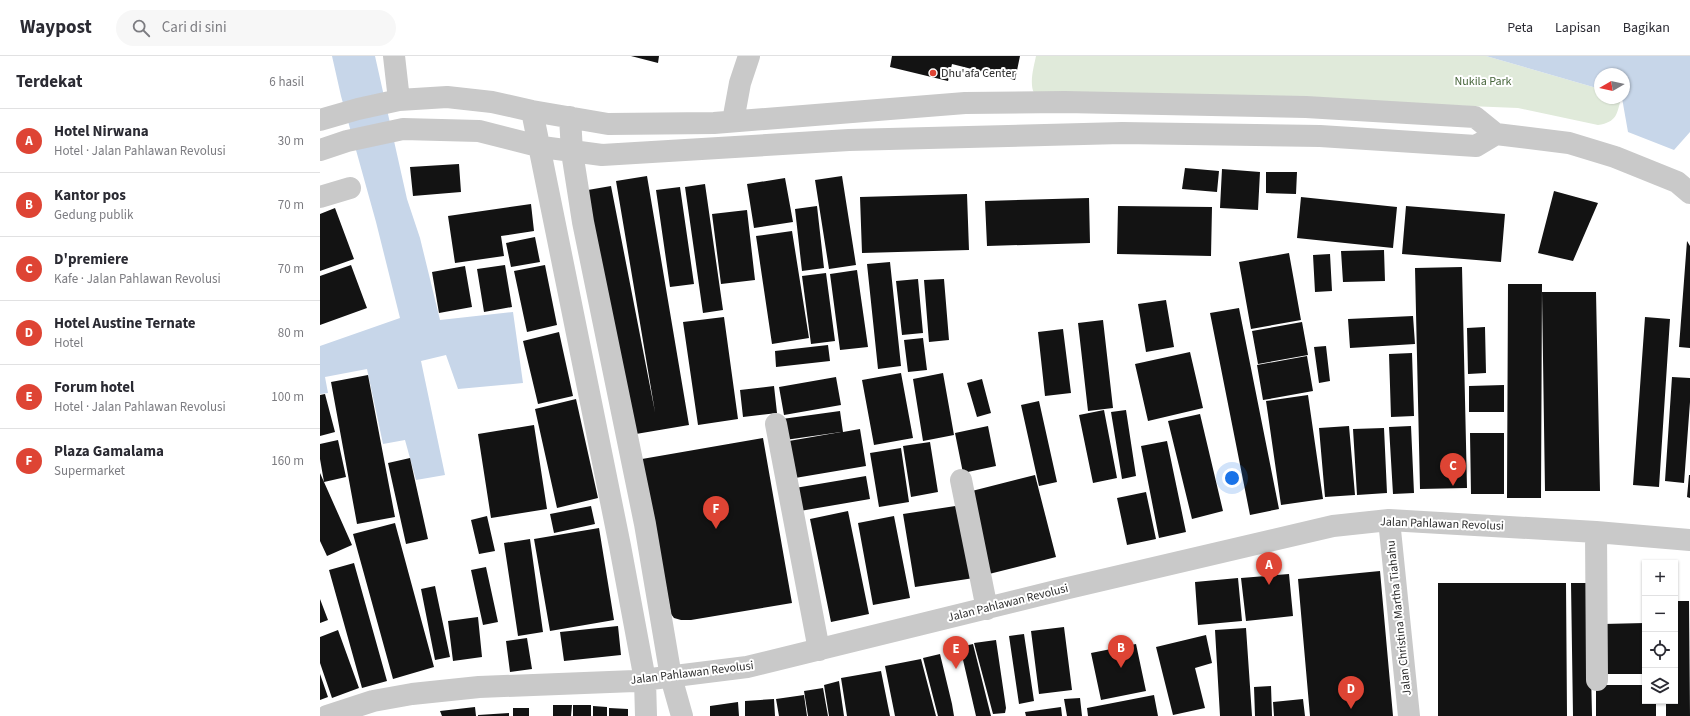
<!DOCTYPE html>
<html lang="id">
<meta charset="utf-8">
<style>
body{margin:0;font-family:"Source Sans 3",sans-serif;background:#f7f7f7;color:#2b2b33}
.controls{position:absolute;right:12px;bottom:12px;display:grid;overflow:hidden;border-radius:0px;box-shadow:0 1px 3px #0004}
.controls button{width:36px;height:36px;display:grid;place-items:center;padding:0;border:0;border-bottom:1px solid #e1e1e2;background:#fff;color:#2b2b33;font:20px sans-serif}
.compass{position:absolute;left:1274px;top:12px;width:36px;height:36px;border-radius:50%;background:#fff;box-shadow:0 1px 3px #0004;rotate:261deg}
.you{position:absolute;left:912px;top:422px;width:14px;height:14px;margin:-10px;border:3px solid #fff;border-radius:50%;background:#1a73e8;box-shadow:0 0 0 6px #1a73e833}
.badge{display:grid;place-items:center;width:26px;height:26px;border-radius:50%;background:#de4434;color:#fff;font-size:13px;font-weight:700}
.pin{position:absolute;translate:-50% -33px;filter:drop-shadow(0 1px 2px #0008)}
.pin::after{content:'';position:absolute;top:21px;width:14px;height:12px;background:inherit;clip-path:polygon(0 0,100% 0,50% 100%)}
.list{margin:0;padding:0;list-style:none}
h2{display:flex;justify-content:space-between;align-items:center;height:52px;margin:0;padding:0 16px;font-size:17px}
h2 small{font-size:13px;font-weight:400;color:#7c7c81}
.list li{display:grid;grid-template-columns:26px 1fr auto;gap:12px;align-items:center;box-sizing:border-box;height:64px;padding:0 16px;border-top:1px solid #e1e1e2}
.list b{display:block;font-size:15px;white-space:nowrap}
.list p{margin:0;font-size:13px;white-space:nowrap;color:#7c7c81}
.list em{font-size:13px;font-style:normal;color:#7c7c81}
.icon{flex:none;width:22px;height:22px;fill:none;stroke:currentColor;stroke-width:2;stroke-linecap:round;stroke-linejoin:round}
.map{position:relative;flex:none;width:1370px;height:660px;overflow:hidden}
header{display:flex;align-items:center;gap:24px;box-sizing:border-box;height:56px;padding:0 20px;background:#fff;border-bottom:1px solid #e1e1e2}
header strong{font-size:19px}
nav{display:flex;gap:22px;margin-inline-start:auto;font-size:14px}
.search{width:280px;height:36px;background:#f7f7f7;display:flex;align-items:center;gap:10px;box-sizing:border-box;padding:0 14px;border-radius:22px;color:#7c7c81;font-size:15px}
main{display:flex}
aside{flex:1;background:#fff}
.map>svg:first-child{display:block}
</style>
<header>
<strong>Waypost</strong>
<div class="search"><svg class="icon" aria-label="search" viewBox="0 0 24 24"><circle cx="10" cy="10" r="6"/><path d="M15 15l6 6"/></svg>Cari di sini</div>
<nav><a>Peta</a><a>Lapisan</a><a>Bagikan</a></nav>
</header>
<main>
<aside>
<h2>Terdekat<small>6 hasil</small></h2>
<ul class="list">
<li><span class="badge">A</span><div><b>Hotel Nirwana</b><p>Hotel · Jalan Pahlawan Revolusi</p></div><em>30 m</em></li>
<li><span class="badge">B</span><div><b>Kantor pos</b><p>Gedung publik</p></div><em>70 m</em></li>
<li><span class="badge">C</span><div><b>D'premiere</b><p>Kafe · Jalan Pahlawan Revolusi</p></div><em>70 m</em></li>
<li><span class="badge">D</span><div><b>Hotel Austine Ternate</b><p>Hotel</p></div><em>80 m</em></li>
<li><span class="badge">E</span><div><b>Forum hotel</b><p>Hotel · Jalan Pahlawan Revolusi</p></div><em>100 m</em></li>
<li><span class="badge">F</span><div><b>Plaza Gamalama</b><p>Supermarket</p></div><em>160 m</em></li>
</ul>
</aside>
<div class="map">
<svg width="1370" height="660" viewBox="0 0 1370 660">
<rect width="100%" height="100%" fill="#fff"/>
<path fill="#e0eada" d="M716,0h450l114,33v9h21c-4,16 -4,24 -23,27l-80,-17 -251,-10 -233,-5c-5,-10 0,-27 2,-37z"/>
<path fill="#c7d6e9" d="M12,0h43l32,143 13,39 20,82 73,-8 10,71 -65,6 -12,-34 -25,6 24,114 -29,5 -11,-40 -22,4 -16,-75 -42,8 3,16 -8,1v-48l80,-28 -24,-96 -35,-126z
M1166,0h204v76l-16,18 -46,-18 -6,-34h2v-24h-24v15z"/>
<path fill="#131313" d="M311,0h28l-1,7z
M572,0h128l-5,24 -63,-16 -4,17 -58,-14z
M139,108l2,28 -48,4 -3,-29z
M865,112l34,3 -2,21 -35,-3z
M902,113l38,3 -2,38 -38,-2z
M946,116h31l-1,22 -30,-1z
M327,120l42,249 -59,10 -48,-244 29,-5 44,226 -39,-231z
M522,120l14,89 -27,4 -14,-89z
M465,122l8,44 -39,6 -7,-44z
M385,128l18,126 -20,3 -18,-126z
M360,131l14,97 -24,3 -14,-97z
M1234,135l44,12 -25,58 -35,-8z
M647,138l2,56 -107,3 -2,-56z
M981,141l96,10 -4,41 -96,-10z
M769,142l1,45 -103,3 -2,-45z
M211,148l3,27 -33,5 3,20 -49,7 -7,-47z
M497,150l7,62 -22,3 -7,-62z
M798,150l94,1 -1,49 -94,-2z
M1086,150l99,8 -4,48 -99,-8z
M15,152l19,51 -34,12v-57z
M427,154l8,70 -34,4 -9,-70z
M472,175l17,107 -37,6 -16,-108z
M215,181l5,25 -29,5 -5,-24z
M1367,185l3,5v102l-11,-1z
M1064,194l1,31 -42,1 -2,-31z
M969,197l12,67 -50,9 -12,-67z
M1010,198l2,37 -17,1 -2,-37z
M570,206l11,104 -23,3 -11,-105z
M31,209l16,43 -47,17v-49z
M185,209l7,42 -28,5 -7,-43z
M225,209l12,60 -30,7 -13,-61z
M145,210l7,41 -33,6 -7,-41z
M1142,211l5,221 -47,1 -5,-221z
M537,214l11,77 -28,3 -10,-76z
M506,217l9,68 -24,3 -9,-68z
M598,223l5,54 -21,2 -6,-54z
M624,223l5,61 -20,2 -5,-62z
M1188,228h34l-1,214h-34z
M1222,236h54l4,199h-55z
M846,244l8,47 -28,5 -8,-48z
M919,252l40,201 -29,6 -40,-202z
M1093,260l2,28 -65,4 -2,-29z
M404,261l14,102 -40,6 -15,-103z
M1325,261l25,2 -11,168 -26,-2z
M783,264l10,88 -25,3 -10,-88z
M982,266l6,33 -50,9 -6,-33z
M1165,271l1,46 -18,1 -1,-46z
M743,273l8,64 -26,3 -7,-64z
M239,276l14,64 -35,8 -15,-63z
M603,282l4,32 -19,2 -4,-32z
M508,289l2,16 -54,6 -1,-16z
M1006,290l4,35 -11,2 -5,-36z
M870,296l13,56 -55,13 -13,-57z
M1092,297l2,63 -23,1 -2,-63z
M987,300l6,35 -50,9 -6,-35z
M581,317l12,65 -39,7 -12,-65z
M623,317l11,62 -31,6 -10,-62z
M48,319l27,142 -38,7 -26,-142z
M516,321l5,28 -57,10 -5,-28z
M1352,321l18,1v24l-6,81 -19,-2z
M662,323l9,34 -14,4 -10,-34z
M1184,329v27h-35v-26z
M454,330l3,27 -34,4 -3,-27z
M5,338l10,38 -15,4v-41z
M988,339l15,104 -42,6 -15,-104z
M256,343l22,99 -41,10 -22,-99z
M719,345l18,81 -18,4 -18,-81z
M784,354l13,68 -24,5 -14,-68z
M806,354l10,66 -14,3 -11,-67z
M520,355l3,21 17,-3 6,37 -71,12 -6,-37 52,-9 -56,8 -3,-21z
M880,358l23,97 -31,8 -24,-98z
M214,369l13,84 -56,9 -13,-84z
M668,370l8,40 -33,7 -8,-40z
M1029,370l6,69 -30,2 -6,-69z
M1091,370l3,67 -21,1 -4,-67z
M1064,372l3,65 -30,2 -4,-66z
M1150,377h34v61h-33z
M443,382l29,165 -101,17h-10l-7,-2 -3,-4 -29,-155z
M18,384l8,37 -22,5 -4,-23v-15z
M847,385l19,91 -27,6 -18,-92z
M610,386l8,50 -27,5 -8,-51z
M581,392l8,54 -30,5 -9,-54z
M90,402l18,81 -22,5 -18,-81z
M0,417l32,72 -25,11 -7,-15z
M715,419l21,82 -67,17 -21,-82z
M1369,419h1v23l-3,-1z
M546,420l4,23 -70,12 -5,-23z
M826,436l10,47 -29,6 -10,-47z
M642,449l12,73 -59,9 -12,-73z
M271,450l4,18 -41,9 -4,-19z
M528,455l21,103 -38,8 -21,-103z
M167,460l8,35 -16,3 -8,-34z
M574,460l16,82 -37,7 -15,-82z
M75,467l39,144 -41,12 -40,-145z
M279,472l15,92 -64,11 -16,-92z
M210,483l13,93 -25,4 -14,-93z
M34,507l33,118 -25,7 -33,-118z
M166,511l12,55 -15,3 -12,-55z
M1060,515l13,145h-83l-12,-137z
M969,518l4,42 -47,5 -5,-43z
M918,522l4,43 -44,4 -3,-43z
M1118,527h128l1,133h-129z
M1251,527h18l3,133h-19z
M115,530l15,71 -15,3 -14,-71z
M0,543l8,21 -8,3z
M1355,545h14l1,115h-24v-15h9z
M158,561l4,40 -29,4 -5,-40z
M1325,567v51h-41l-1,-50z
M298,570l3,29 -57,6 -4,-29z
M744,571l8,63 -33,4 -8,-63z
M926,572l6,88h-32l-5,-86z
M18,574l21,58 -27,10 -12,-35v-26z
M704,578l10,67 -15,3 -10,-68z
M886,579l6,28 -17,5 10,40 -32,7 -17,-68z
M207,582l5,31 -22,3 -4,-31z
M676,584l10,68 -1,5 -12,1 -19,-71z
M653,588l18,72h-15l-16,-69z
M816,588l10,47 -45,9 -10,-47z
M620,598l12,50 2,12h-16l-15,-58z
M601,603l15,57h-41l-10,-50z
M561,615l9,45h-43l-6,-38z
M0,618l8,23 -8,3z
M519,625l5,35h-15l-5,-31z
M1276,629h49v16h11v15h-60z
M951,630l1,30h-17l-1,-29z
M503,632l5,28h-20l-4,-25z
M484,639l3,21h-28l-3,-17z
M834,639l4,21h-70l-1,-8z
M760,642l2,18h-15l-3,-17z
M454,643l1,17h-30v-15z
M983,643l2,17h-31l-1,-14z
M418,646l1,14h-29v-10z
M233,649h19l-1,11h-18z
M253,649h18v11h-18z
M273,650l14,1v9h-14z
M155,651l1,9h-34l-2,-5z
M741,651l1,9h-36l-1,-4z
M193,652h16v8h-16z
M289,652l19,1v7h-19z
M189,657v3h-31v-1z"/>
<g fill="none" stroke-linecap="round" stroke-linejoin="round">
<path stroke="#c9c9c9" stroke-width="22" d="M74,0l5,44
M212,55l88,435 25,134 1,36
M250,61l2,35 11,70 62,302 26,153 11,39
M0,64l38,-11 41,-9 48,-3 45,5 40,9 76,13 106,-1 251,-20 100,-1 241,5 169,10 21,17 73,9 46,14 62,25 13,11
M413,65l7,-38 9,-27
M0,94l27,-9 56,-12 76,2 63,16 60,8 247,-15 273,-7 198,3 156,10 20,-12
M0,141l30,-9
M456,368l43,226
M641,424l26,129
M1069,464l20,196
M1276,476l1,148
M7,660l46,-15 39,-7 67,-7 156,-6 112,-14 317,-78 269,-63 56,-6 207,12 94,8"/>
</g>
<circle fill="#de4434" stroke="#fff" stroke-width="1.5" cx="613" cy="17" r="4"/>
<g text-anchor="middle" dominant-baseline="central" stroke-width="4" stroke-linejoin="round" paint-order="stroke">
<g font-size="12" fill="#2c2c2c" stroke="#fff" text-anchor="start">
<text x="621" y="17">Dhu'afa Center</text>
</g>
<g font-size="12" fill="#48663c" stroke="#fff">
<text x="1163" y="25">Nukila Park</text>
</g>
<g font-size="12" fill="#2c2c2c" stroke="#fff">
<text transform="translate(1122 468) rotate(2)">Jalan Pahlawan Revolusi</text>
<text transform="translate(688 547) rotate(-14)">Jalan Pahlawan Revolusi</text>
<text transform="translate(1079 562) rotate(-96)">Jalan Christina Martha Tiahahu</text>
<text transform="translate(372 617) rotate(-7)">Jalan Pahlawan Revolusi</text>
</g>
</g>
</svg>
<div class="controls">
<button>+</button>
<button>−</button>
<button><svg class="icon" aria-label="locate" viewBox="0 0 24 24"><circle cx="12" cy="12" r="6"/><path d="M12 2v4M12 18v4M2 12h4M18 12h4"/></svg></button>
<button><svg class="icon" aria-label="layers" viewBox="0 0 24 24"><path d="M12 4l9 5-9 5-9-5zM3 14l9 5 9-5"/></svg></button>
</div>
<svg class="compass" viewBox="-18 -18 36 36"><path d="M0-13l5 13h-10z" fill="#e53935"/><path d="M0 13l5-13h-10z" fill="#7c7c81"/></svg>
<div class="you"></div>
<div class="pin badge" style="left:949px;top:529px">A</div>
<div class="pin badge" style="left:801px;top:612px">B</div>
<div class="pin badge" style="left:1133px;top:430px">C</div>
<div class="pin badge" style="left:1031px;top:653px">D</div>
<div class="pin badge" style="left:636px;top:613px">E</div>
<div class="pin badge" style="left:396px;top:473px">F</div>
</div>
</main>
